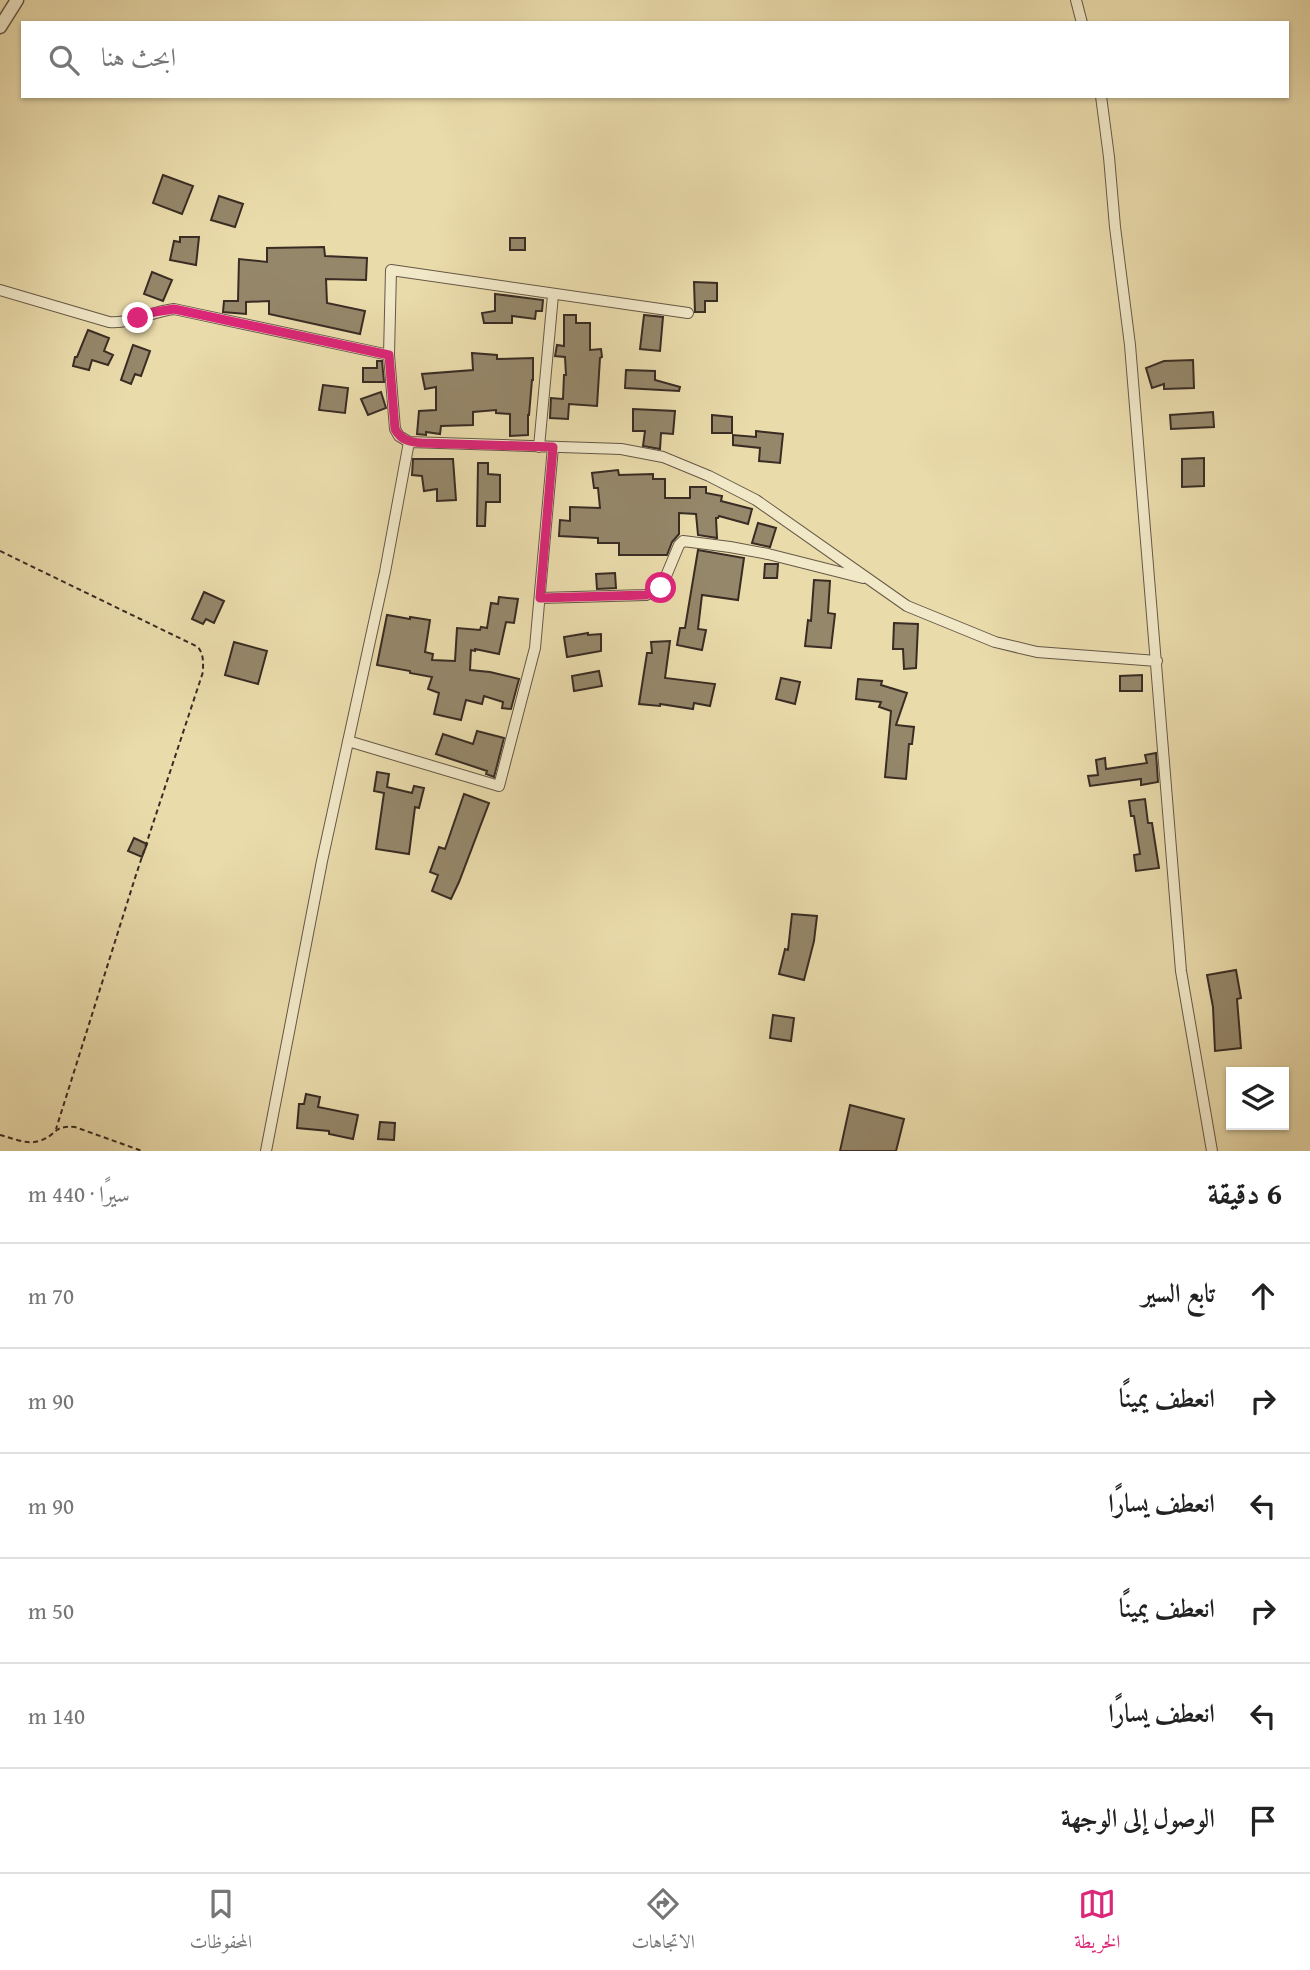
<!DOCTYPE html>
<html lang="ar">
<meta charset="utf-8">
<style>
body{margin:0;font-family:"Gentium Book Plus",Amiri,serif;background:#f6f6f6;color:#222;direction:rtl}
.controls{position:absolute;right:21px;bottom:21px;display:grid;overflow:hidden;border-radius:0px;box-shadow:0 2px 5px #0004}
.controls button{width:63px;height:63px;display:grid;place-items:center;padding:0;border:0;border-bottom:2px solid #e0e0e0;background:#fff;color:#222;font:35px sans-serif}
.stop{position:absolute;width:21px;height:21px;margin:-16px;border:5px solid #db2777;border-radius:50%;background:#fff}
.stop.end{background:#db2777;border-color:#fff;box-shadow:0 2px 7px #0008}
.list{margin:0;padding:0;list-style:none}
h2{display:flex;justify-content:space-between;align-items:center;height:91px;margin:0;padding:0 28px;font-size:30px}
h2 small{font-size:23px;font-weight:400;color:#767676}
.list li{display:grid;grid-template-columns:46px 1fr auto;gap:21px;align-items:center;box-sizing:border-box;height:105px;padding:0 28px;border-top:2px solid #e0e0e0}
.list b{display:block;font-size:26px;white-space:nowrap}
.list em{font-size:23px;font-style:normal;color:#767676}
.icon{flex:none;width:38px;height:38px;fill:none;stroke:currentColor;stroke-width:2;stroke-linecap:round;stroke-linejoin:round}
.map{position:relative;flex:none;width:1310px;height:1151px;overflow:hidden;direction:ltr}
.search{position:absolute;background:#fff;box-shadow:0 2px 5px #0004;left:21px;right:21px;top:21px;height:77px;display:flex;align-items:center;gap:18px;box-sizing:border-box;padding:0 24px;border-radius:0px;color:#767676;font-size:26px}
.sheet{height:721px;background:#fff}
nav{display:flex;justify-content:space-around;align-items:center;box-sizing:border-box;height:98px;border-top:2px solid #e0e0e0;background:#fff;font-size:19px;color:#767676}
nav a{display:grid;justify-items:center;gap:4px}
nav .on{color:#db2777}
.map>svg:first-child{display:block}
</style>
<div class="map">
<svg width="1310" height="1151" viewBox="0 0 1310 1151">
<rect width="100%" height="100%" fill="#eadbab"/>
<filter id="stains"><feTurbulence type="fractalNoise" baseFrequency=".00286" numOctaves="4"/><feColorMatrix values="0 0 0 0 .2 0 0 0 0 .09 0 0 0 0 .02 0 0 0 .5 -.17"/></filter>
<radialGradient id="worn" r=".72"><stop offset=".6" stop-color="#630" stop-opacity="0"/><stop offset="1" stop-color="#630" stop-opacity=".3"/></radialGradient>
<path fill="#95876a" stroke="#392c24" stroke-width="2" d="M163,175l30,11 -11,28 -29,-11z
M219,196l24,8 -8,23 -24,-7z
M180,237h19l-3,28 -26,-5 4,-19 6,1z
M510,238h15v12h-15z
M324,247l1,9 42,2 -1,22 -40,-1 1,24 38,8 -5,23 -91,-20v-13l-23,1v12l-23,-2 1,-11h14l1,-42 28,3v-14z
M152,272l20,8 -9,21 -19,-7z
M694,282l23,1v18h-12v11h-10z
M495,294l48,6 -1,11h-6l-1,8 -23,-3v7h-28l-2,-10 13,-2z
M564,315h12v8h14v27l11,-1 1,8 -2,1 -3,48 -28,-2 -1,15 -18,-1 1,-20 12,1 1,-24h2l-1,-18 -10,-1 2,-11 7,1z
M644,315l19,2 -3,34 -20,-2z
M88,330l21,8 -5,13 9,4 -5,10 -16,-5 -3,10 -16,-4 2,-9h2z
M133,345l17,6 -9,25 -6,-2 -4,10 -10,-4z
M472,353l25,2v4l36,-1v22h-1l-3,35h-1v20l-18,1v-22l-14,-1v-3l-23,2v13l-32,1 -1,8 -14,-2v3l-9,-1 2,-23 17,-1v-23l-11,2 -3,-15 51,-4z
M1193,360l1,28 -30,1v-5l-12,4 -6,-20 18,-7z
M377,361h5l2,21h-21v-14h14z
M626,370l29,1v9l25,7 -1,4 -54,-3z
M323,385l25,3 -3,25 -26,-3z
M381,392l5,16 -18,7 -7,-16z
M633,409l42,2 -2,23 -12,-1 -1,16 -17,-3 2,-15h-12z
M1213,412l1,15 -43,2 -1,-14z
M712,415l20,2v16h-20z
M756,431l27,3 -3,29 -21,-2 1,-13 -27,-3v-10l23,2z
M1204,458v28l-22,1v-28z
M413,459h40l3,41 -19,1v-12l-13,2 -2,-15 -10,-1z
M478,463h10v11l12,1v27h-14l-1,24h-8z
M618,470l1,5 34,-1v5h12v19h25v-11h16v6l16,3 -1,5 31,8 -4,15 -29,-8 -1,2h-2l1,20 -19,-3 -2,-21 -17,-1v21l-7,8 -5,13h-48v-12h-21v-5l-39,-2 1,-16 10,1v-14l30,1 -2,-20h-4l-2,-15z
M758,523l18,5 -6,19 -18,-4z
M698,550l46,8 -6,42 -36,-5 -4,34 8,1 -4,20 -25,-5 3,-17h5z
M765,564h13l-1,14h-13z
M615,573l1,15 -19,1 -1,-15z
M814,580l16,1 -2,32 7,1 -4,34 -26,-2 3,-26 3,1z
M204,592l20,9 -10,22 -8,-4 -3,5 -11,-5z
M499,597l19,2 -4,24 -8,-1 -7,32 -24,-5v2l-4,-1 -1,20 20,2 29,7 -8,30 -9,-1 1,-6 -19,-6 -2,8 -16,-4 -5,20 -27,-6 5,-21 -11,-4 4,-12 -22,-4v-2l-33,-6 10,-50 23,4v-2l20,3 -5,32 8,2 -1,6 23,1 2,-33 23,2 1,-3 6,1 4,-25 7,1z
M894,623l24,1 -2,44 -12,1 -1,-20h-10z
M588,633v2l13,-1v17l-34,6 -3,-20z
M670,641l-5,37 50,6 -5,22 -16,-3 -1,6 -33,-5v2l-21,-2 8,-51h5l-1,-11z
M234,642l33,9 -9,33 -33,-9z
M599,671l3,15 -28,5 -2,-15z
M1142,675v16h-22v-15z
M781,678l19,4 -5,22 -19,-5z
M858,679l24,2 -1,4 26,8 -11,32 18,2 -2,17h-3l-3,35 -21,-2 6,-66 -12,-4 2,-5 -25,-3z
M477,731l27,7 -10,39 -8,-3 1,-3 -51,-17 7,-20 30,10z
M1156,753l2,29 -17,3v-6l-51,7 -2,-10 10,-1 -2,-15 9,-2 1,11 41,-6 -2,-8z
M377,772l12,2 -2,13 25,6 2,-7 10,2 -5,20 -4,-1 -6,47 -33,-5 8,-56 -10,-2z
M464,794l25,9 -30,79 -8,17 -19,-8 6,-16 -8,-3 9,-25 6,2z
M1145,799l3,24h4l7,45 -23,3 -2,-16 6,-1 -6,-38h-3l-2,-15z
M134,838l13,6 -5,13 -14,-6z
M792,914l25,2 -3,25 -10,39 -25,-6 6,-25 3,1z
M1236,970l5,28 -4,1 4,49 -26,3 -2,-44 -6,-32z
M773,1015l21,3 -3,23 -21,-3z
M306,1094l14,3 -2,10 40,8 -5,24 -24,-5v-3l-32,-3 2,-24h5z
M850,1105l54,14 -8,32h-56z
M380,1122l15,1 -1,17 -16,-1z"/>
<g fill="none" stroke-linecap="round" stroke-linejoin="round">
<defs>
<path id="minor" d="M1076,0l6,23
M1101,96l8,61 6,70 15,118 51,626 31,180
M0,290l109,32c23,2 41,-10 65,-13l215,46 6,74 4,7 10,6 212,7 42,8 46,19 47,24 151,106 88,36 42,10 120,9
M389,355l2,-85 297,43
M539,447l14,-152
M540,598l106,-3 15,-7 18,-43 4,-4 47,6 38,7 95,24
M348,741l151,45 36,-138 18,-201
M266,1151l56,-290 63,-289 24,-130"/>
<path id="tertiary" d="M0,27l17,-27"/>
</defs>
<use href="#minor" stroke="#655846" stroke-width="12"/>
<use href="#tertiary" stroke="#655846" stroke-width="15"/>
<path stroke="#392c24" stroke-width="2" stroke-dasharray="5 3.5" stroke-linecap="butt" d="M0,551l198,96c6,8 5,15 5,25l-68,206 -79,251
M0,1135c12,3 27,10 39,6 18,-5 13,-16 36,-14l67,24"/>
<use href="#minor" stroke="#f1e8c8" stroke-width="10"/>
<use href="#tertiary" stroke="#f1e8c8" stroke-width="12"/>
</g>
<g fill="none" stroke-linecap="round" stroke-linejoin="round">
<path stroke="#db2777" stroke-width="9" d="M138,318l10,-5 26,-4 215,46 6,74c6,11 14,13 27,14l131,4 -13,151 106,-3 15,-7"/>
</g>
<rect width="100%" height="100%" filter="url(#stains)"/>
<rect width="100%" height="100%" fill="url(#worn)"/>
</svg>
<div class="controls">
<button><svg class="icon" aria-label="layers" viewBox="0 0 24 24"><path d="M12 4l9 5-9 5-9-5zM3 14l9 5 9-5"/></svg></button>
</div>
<div class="stop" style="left:661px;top:588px"></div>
<div class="stop end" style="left:138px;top:318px"></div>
<div class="search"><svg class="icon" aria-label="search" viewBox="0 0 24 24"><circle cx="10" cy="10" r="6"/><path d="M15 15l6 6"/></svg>ابحث هنا</div>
</div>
<section class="sheet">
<h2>6 دقيقة<small>سيرًا · 440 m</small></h2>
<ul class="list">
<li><svg class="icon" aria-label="ahead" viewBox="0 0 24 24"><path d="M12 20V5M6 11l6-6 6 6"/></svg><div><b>تابع السير</b></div><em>70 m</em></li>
<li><svg class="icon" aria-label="right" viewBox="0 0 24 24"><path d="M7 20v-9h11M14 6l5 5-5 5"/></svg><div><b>انعطف يمينًا</b></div><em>90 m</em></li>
<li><svg class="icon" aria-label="left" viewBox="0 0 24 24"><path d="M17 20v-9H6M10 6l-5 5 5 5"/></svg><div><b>انعطف يسارًا</b></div><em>90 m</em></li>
<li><svg class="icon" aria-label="right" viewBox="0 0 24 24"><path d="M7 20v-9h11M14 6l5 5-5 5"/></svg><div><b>انعطف يمينًا</b></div><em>50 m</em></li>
<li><svg class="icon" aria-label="left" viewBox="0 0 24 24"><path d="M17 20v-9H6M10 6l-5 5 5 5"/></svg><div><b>انعطف يسارًا</b></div><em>140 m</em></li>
<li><svg class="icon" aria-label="arrive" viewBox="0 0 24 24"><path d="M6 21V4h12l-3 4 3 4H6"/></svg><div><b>الوصول إلى الوجهة</b></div></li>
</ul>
</section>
<nav>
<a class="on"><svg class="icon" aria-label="map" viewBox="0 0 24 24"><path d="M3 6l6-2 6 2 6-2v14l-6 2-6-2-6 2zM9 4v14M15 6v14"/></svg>الخريطة</a>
<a><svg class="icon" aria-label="directions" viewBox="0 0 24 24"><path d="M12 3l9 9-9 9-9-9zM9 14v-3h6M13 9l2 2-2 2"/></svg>الاتجاهات</a>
<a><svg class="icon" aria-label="saved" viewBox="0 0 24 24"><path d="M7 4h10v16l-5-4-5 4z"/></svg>المحفوظات</a>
</nav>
